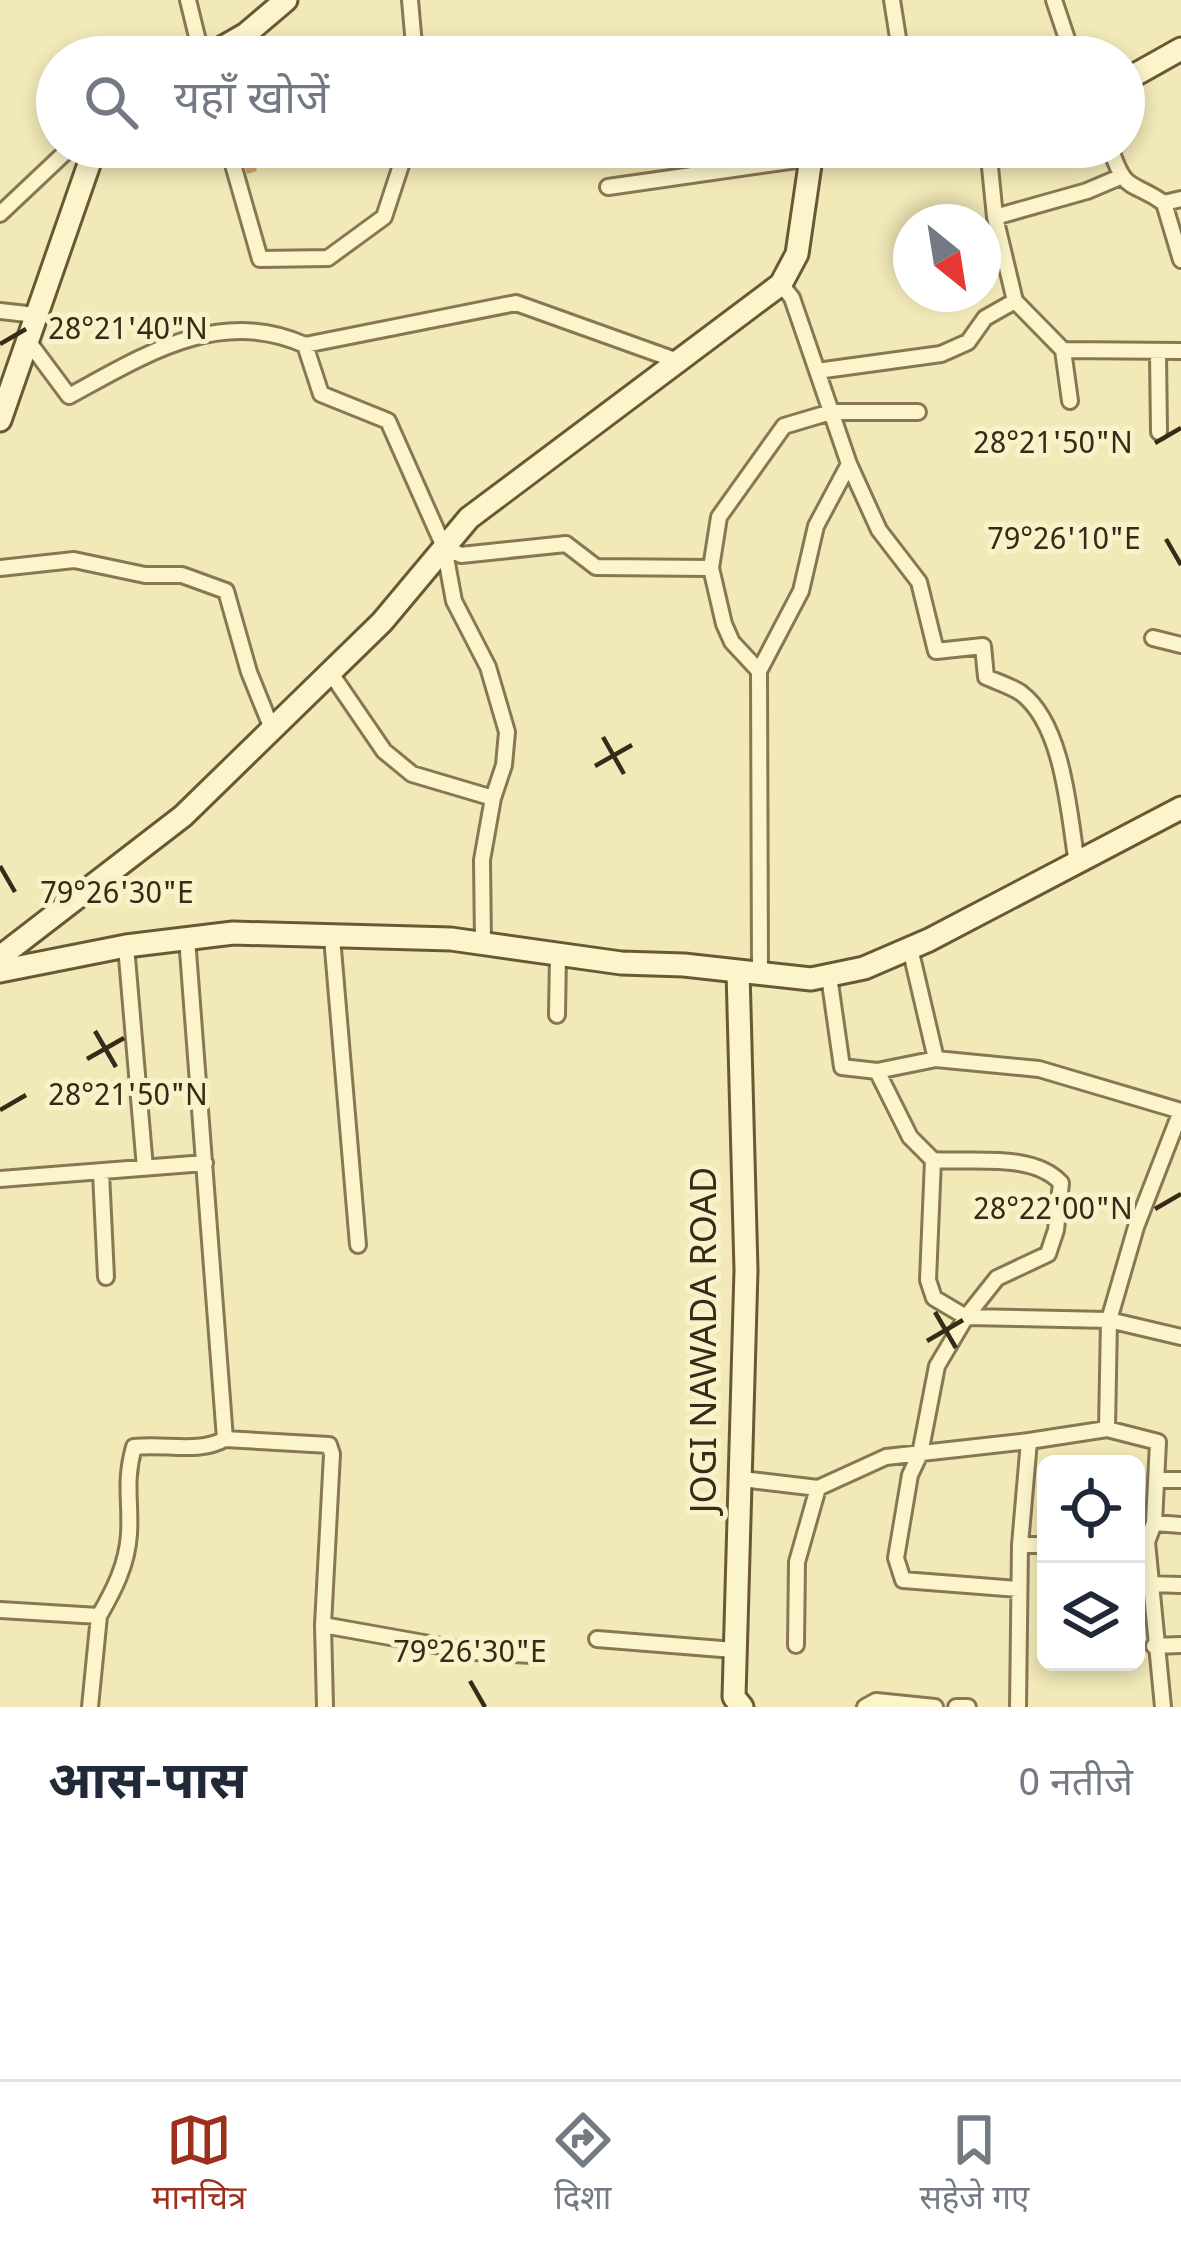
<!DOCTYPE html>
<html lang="hi">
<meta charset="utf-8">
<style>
body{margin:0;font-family:Georgia,"Noto Sans Devanagari",serif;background:#f2f2f3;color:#1f2937}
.controls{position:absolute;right:36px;bottom:36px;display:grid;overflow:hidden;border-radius:18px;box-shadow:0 6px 18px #0003}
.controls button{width:108px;height:108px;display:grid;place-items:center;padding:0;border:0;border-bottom:3px solid #e0e1e3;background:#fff;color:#1f2937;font:60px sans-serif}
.compass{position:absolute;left:893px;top:204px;width:108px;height:108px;border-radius:50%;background:#fff;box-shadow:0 6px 18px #0003;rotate:150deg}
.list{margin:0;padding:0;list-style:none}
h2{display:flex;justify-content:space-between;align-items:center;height:156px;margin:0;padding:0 48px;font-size:51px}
h2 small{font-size:39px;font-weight:400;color:#747a83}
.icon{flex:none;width:66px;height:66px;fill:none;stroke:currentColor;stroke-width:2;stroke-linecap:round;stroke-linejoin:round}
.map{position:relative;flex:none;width:1181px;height:1707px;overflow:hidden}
.search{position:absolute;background:#fff;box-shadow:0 6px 18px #0003;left:36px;right:36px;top:36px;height:132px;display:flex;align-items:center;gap:30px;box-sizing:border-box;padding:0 42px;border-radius:66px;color:#747a83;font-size:45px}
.sheet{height:372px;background:#fff}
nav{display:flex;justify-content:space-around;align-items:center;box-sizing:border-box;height:168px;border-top:3px solid #e0e1e3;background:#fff;font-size:33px;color:#747a83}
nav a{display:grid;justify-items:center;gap:6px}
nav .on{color:#9d301c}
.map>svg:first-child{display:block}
</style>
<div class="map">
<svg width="1181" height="1707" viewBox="0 0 1181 1707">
<rect width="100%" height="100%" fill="#f2e9b8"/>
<path fill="#d4a66a" d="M251,148l6,23 -10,3 -7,-23z"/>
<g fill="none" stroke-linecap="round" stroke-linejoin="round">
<defs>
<path id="street" d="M188,0l14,57
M410,0l5,57
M892,0l9,57
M1054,0l19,57
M228,147l32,112 68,-1 56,-41 23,-70
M988,147l7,70 20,84 48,49 7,51
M1110,147c16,48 20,32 54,56
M608,187l203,-29
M1181,199l-17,4 17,57
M0,214l71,-67
M995,217l92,-26 33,-14
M781,284l11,14 57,166 30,66 40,52 17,69 47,-5 3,31c11,5 25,9 35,16 43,32 48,122 56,171
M0,311l36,4
M28,341l41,55c74,-40 150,-90 236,-51l211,-42 162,58
M305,345l16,49 67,27 56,126 10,54 34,66 19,65 -3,33 -11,33 -11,62 1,84
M1063,350l118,1
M1158,354l1,78
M817,371l124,-17 27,-12 17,-24 30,-17
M444,547l17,8 105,-11 30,23 115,1
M0,568l74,-8 71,15h37l44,16 23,81 23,57
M1153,638l28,7
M759,671l-27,-29 -8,-18 -13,-56 8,-51 65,-91 47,-14h87
M330,672l54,79 28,23 81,24
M332,937l26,308
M126,946l19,222
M910,948l26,111
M760,974l-1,-303 42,-80 15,-65 33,-62
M829,976l13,91 35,4 59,-12 103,10 142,42
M557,1015l1,-60
M877,1071l33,66 23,23c38,3 100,-8 128,23l-5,47 -8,24 -51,24 -31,39 -29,49 -17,88 -10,21 -14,83 7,22 116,9
M933,1160l-5,120 6,18 32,19 143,3 72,17
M101,1173l5,104
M0,1179l205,-16
M1107,1429l2,-109 27,-93 45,-116
M225,1439l104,6 3,9 -9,171 2,82
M1029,1441l78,-12 51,13 -4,81 -7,19
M742,1479l76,9 68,-31 143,-16 -9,104h26
M1156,1480h25
M1154,1523l27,2
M1136,1543l11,-1 16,165
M1150,1584l31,1
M0,1610l99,6 -9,91
M99,1616c15,-26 28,-51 30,-82 2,-34 -5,-51 5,-87 31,-4 64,7 91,-8l-38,-501
M323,1625l151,27 58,3
M597,1639l137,11
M796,1645l1,-83 21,-74
M1154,1646l27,-1
M865,1707l11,-6 59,6
M956,1707h12
M1018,1707l2,-162"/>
<path id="secondary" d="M206,57l40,-23 40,-34
M1124,81l57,-32
M0,420l95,-273
M0,957l183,-141 199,-194 87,-104 312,-234 16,-30 14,-96 8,-11
M0,971l126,-25 107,-13 218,6 170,24 63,2 127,14 53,-11 65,-28 252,-132
M738,971l8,299 -12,427 8,10"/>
</defs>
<use href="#street" stroke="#887752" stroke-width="20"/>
<use href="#secondary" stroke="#6a5835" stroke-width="27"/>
<use href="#street" stroke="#fcf5cb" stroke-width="14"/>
<use href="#secondary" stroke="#fcf5cb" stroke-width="21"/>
</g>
<path fill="none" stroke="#362b19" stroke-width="4.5" d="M0,344l26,-15M1155,443l26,-15M1166,539l15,26M603,737l21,37M595,766l37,-21M0,866l15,26M95,1031l21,36M87,1059l37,-21M0,1110l26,-15M1155,1209l26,-15M935,1312l21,36M927,1341l36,-21M470,1681l15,26"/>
<g text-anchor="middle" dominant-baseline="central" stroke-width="10" stroke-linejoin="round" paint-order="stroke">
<g font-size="36" fill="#362b19" stroke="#f8f2c8">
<text transform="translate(707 1340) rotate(-90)">JOGI NAWADA ROAD</text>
</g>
</g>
<g font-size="30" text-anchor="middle" fill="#362b19" stroke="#f8f2c8" stroke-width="10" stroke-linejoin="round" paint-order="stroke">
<text x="128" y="339">28°21'40"N</text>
<text x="1053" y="453">28°21'50"N</text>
<text x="1064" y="549">79°26'10"E</text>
<text x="117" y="903">79°26'30"E</text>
<text x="128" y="1105">28°21'50"N</text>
<text x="1053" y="1219">28°22'00"N</text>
<text x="470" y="1662">79°26'30"E</text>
</g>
</svg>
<div class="controls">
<button><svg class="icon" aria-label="locate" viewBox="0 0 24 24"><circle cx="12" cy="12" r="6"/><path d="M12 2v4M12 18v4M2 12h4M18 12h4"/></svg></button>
<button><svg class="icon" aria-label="layers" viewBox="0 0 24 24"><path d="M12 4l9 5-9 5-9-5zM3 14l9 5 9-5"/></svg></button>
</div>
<svg class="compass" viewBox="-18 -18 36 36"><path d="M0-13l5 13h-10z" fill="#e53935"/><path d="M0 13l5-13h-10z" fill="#747a83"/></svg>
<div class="search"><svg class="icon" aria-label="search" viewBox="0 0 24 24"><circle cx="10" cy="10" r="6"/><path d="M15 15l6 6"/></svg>यहाँ खोजें</div>
</div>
<section class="sheet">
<h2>आस-पास<small>0 नतीजे</small></h2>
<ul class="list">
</ul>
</section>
<nav>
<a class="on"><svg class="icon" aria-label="map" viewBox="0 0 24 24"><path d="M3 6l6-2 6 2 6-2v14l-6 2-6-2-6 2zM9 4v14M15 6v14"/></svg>मानचित्र</a>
<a><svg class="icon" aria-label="directions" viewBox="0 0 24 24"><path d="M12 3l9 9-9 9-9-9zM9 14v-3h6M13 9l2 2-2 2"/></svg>दिशा</a>
<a><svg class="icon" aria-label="saved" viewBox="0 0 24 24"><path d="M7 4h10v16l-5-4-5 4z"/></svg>सहेजे गए</a>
</nav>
